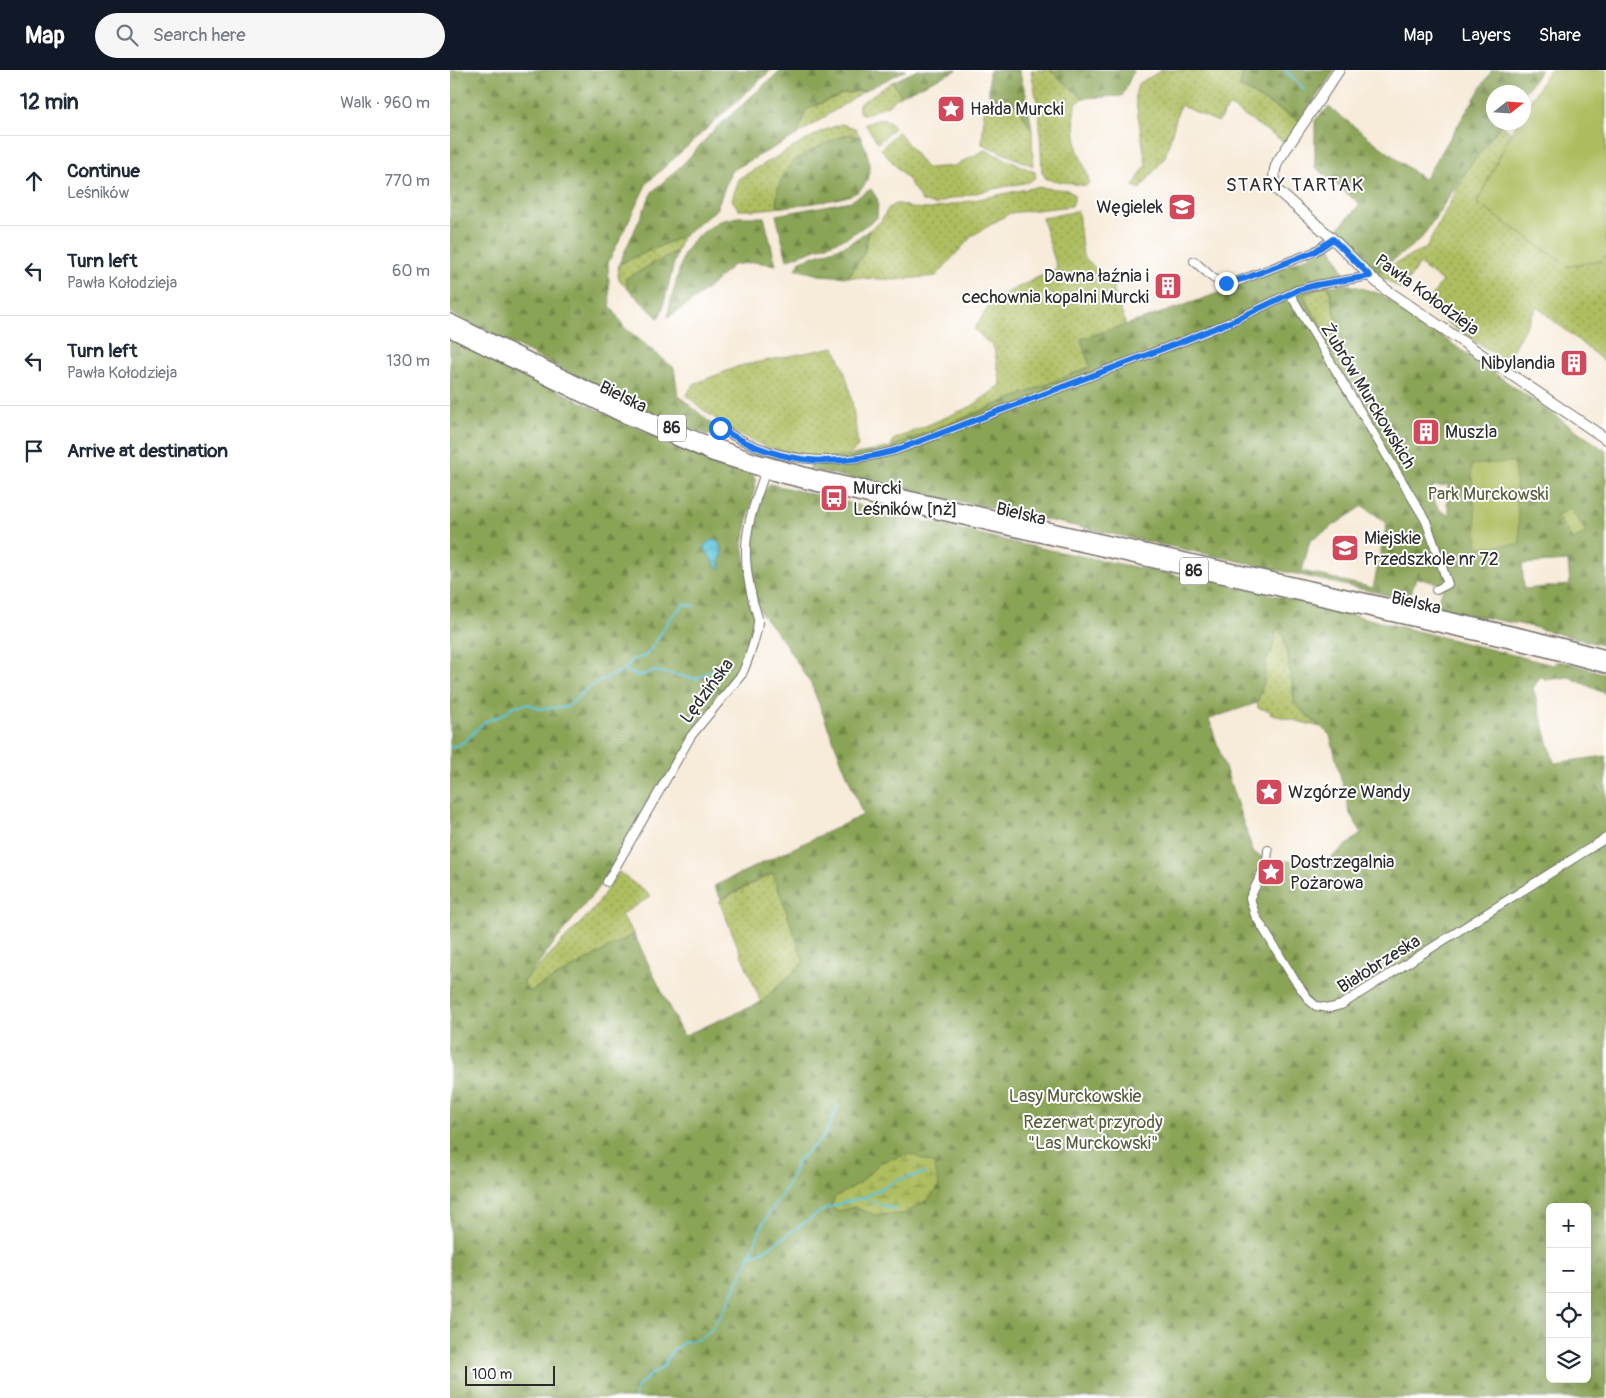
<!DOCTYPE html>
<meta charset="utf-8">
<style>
body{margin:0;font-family:Pangolin,sans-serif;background:#f6f6f7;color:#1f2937}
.controls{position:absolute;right:15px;bottom:15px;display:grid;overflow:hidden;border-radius:8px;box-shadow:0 5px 20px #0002}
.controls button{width:45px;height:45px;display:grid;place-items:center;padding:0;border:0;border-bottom:1px solid #e0e1e3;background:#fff;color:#1f2937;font:25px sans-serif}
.compass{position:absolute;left:1036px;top:15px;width:45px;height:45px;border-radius:50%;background:#fff;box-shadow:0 5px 20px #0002;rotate:73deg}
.scale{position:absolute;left:15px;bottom:12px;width:90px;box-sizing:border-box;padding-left:5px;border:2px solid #2b2b2b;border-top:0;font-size:14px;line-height:18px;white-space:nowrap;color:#2b2b2b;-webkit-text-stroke:4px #fff;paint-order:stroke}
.stop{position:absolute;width:15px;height:15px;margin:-11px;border:4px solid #1a73e8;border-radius:50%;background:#fff}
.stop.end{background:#1a73e8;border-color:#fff;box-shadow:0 1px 5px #0008}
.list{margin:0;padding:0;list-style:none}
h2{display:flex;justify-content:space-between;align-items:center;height:65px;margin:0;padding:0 20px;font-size:21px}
h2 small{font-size:16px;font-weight:400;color:#747a83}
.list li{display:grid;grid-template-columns:32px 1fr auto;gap:15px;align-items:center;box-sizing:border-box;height:90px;padding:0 20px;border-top:1px solid #e0e1e3}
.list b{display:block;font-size:19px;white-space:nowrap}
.list p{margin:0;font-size:16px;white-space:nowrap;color:#747a83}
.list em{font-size:16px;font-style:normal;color:#747a83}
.icon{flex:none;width:28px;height:28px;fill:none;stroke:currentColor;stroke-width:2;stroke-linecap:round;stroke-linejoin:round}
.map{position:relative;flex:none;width:1156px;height:1328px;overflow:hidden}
header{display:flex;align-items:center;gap:30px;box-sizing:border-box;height:70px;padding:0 25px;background:#111827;color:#fff}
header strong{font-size:24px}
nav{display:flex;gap:28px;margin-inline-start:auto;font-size:18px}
.search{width:350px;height:45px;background:#f6f6f7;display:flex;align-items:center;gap:12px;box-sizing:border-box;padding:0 18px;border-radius:28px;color:#747a83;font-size:19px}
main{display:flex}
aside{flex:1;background:#fff}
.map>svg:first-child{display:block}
</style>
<header>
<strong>Map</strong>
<div class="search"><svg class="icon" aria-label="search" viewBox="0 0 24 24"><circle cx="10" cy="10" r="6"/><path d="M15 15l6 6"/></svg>Search here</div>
<nav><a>Map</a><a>Layers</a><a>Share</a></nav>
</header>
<main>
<aside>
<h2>12 min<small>Walk · 960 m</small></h2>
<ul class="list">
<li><svg class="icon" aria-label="ahead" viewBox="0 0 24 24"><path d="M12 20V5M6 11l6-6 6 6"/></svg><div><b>Continue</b><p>Leśników</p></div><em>770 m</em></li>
<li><svg class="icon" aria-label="left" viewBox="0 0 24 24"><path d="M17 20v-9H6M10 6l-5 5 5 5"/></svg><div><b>Turn left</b><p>Pawła Kołodzieja</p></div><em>60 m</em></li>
<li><svg class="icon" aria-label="left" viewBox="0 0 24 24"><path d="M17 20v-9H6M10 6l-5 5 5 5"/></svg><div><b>Turn left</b><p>Pawła Kołodzieja</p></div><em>130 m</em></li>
<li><svg class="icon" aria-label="arrive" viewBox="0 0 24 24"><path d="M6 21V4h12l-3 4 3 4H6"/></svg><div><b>Arrive at destination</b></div></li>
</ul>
</aside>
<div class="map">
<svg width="1156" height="1328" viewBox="0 0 1156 1328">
<defs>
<pattern id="grass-dots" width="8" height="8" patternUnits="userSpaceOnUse" patternTransform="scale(1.25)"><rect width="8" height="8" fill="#adbd5f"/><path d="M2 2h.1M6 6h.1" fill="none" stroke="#8d9a4f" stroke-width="1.8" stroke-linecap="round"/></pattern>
<pattern id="forest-firs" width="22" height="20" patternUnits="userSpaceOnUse" patternTransform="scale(1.25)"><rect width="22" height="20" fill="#8aa456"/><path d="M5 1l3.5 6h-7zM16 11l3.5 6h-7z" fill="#718647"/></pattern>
<pattern id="wetland-marsh" width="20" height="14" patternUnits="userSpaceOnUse" patternTransform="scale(1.25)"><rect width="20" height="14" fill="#adbd5f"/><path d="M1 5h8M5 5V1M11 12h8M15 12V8" fill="none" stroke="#8d9a4f"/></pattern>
<pattern id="water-waves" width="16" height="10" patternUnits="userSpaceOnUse" patternTransform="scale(1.25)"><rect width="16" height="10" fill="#5cc3d9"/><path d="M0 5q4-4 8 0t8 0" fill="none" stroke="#4c9fb0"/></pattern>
</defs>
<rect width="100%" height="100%" fill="#fff"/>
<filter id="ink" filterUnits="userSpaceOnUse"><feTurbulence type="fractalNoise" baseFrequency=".02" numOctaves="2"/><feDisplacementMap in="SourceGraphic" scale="10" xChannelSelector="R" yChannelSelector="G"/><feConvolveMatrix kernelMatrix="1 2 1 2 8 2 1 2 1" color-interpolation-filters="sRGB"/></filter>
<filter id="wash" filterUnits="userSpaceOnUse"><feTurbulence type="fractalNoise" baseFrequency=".0096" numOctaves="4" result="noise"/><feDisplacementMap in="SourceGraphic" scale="20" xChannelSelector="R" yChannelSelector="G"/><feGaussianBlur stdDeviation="1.12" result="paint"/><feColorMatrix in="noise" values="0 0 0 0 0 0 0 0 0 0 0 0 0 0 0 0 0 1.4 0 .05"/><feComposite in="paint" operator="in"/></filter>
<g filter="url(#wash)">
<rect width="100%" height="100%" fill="#f7ebd9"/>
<path fill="url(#grass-dots)" stroke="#6c7445" d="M581,0h19l33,28 -8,7 -1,8 3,35 10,25 2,10 -3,3 -40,-7 -4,-7 -3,-60z
M712,0h81l-3,17 60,34 -13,23 -58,-38 -11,16 -38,-17 -15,52 -25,32 -7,-3 13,-21 -11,-69 3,-12z
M442,12l9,13 -13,10 -24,10 -5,-3v-8z
M416,20l-69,45 9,-25 36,-16z
M559,27l10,12 13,21 1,36 -51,-22 3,-44z
M433,48l6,4 5,6 -16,15 -13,-19z
M391,54l14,4 6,10 -12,-4 -35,15 -19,11 -18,45 6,2 -28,3h-16l-7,-10 6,-21 82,-47z
M1051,54l10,9 -34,70 91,63 33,-5 5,-6v108l-69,-56 -31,54 -41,-26 -40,-28 17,-26 -23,-17 -17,26 -26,-17 50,-25 42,-80z
M448,61l28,37 28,-2 31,-16 50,22 1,5 -7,5 -31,6 -52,12 -11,5 -13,-4 -14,-21 -27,-31z
M586,117l31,3 7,4v6l-2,6 -62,7 -38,23 -36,40 -42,4 -46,-3 16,-24 5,-23 11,-8 8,-13 7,-5h6l10,4 20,1z
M628,141l5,45 28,27 15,42 -45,14 9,28 -199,80 2,-7 79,-34 29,-21 -7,-37 -20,-19 20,-30 63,-31 -15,-50z
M233,166l-6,15 -51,28 3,11c-10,-9 -13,-12 -10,-26z
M878,215l9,38 -12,9 -22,-37z
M384,277c17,32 20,65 24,100l-10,9 -34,3 -48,-12 -32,-15 -32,-23 -16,-14 8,-11 45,-18z
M827,558l6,7 5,21 7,48 25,23 -50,-13 1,-3 -13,-3 -1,-5 7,-21 2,-21 5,-9z
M169,802l32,24 -30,19 13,19 -105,58 -6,-10 70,-72z
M323,803l31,89 -43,40 -42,-101z"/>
<path fill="url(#forest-firs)" stroke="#5a6840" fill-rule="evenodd" d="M0,0h321l-124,113 -39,80 2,42 14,22 50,41 4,27 35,30v5l-4,5 -39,-13 -38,-18 -182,-91z
M331,0h125l-40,20 -24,4 -36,16 -9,25 -66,36 -15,39 -33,26 -64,28 33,-72 30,-27 31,-34z
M468,0h39l-56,25 -9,-13z
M541,0h28l8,28 5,32 -13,-21 -10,-12 -20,1v-25z
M600,0h84l-12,26 -39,2z
M793,0h92l-35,51 -60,-34z
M1042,0h49l-17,23 -30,-1v30l8,1 -34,45 -47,71 -45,34 -39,-43 23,-26 -45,-37v-47l14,-13 95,73z
M399,64l12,4c8,16 15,40 -2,53 -12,9 -60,14 -76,16l-6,-2c-3,-44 39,-58 72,-71z
M421,119l7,11 -1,18 -29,19 -61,23 -11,-45 75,-14z
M288,147h26l12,48 -21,-3 -22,3 -28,26 -24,18 -13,8 2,-13 14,-51 11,-15 24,-17z
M419,160l-5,23 -16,24 -29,-2 -23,-6 4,-8 49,-17z
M881,176l15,31 -43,18 21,36 13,-9 -8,-36 18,-2 34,10 225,157v195l-77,-20 -94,-18 10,-23 -29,-7 -7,22 -175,-40 -425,-91 5,-10 34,-3 43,-9 199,-80 -9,-28c84,-26 170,-55 250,-93zM998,414l-1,19 3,12c-13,-2 -19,-17 -17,-29h8zM913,436l24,17 -14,65 -71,-17 8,-30zM1118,491l2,24 -46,4 -2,-25z
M227,181l-15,60 -4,7 -29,-28 -4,-11z
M0,266c100,50 198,103 303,139l3,7 -13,61 10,71 -2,23 -11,34 -142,217 -75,94 6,10 105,-58 49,102 78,-34 43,-40 -31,-89 -52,26 -7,-13 149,-71 -52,-131 -27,-42 -23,-29 -6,-17 -4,-41 11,-59 3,-6 5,-6 255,61 170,34 18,1 340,85 5,-4 11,2 37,11v20l-37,-17 -23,3 -5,-4 -8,12 21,75 52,-7v642h-1156zM827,559l6,6 5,21 7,48 35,31 20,79 12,19 -35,28h-58l-16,-9 -44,-133 48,-16 7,-21 2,-21 5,-9zM1100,1137h37v172h-37z"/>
<path fill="url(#wetland-marsh)" stroke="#6c7445" d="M460,1084l24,10 5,22 -9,12 -26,16 -28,1 -22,-8 -17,4 -6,-4 4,-10 25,-14 21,-21z"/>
<path fill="#adbd5f" stroke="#6c7445" d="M1099,0h57v185l-5,6 -33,5 -91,-63 34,-70 6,-10 7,-1v-10z
M1064,392l6,82 -42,3 -7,-82z
M1120,438l16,24 -13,8 -16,-24z"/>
<path fill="url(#water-waves)" stroke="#447782" d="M263,470l5,1 5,12 -3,8 1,7 -1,1 -5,-4 -11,-18 1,-3z"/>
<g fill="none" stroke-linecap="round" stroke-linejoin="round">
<path stroke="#5cc3d9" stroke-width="2" d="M835,0l19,19
M174,600l14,6 17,-5 42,8 15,-10
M0,677c21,-3 21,-16 35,-25 12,-8 16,-2 28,-16l16,-2 10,5 28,-2 19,-17 18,-11 20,-9 8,-10 13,-4 11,-14 14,-24 14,-14 10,2
M413,1128l35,-18 27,-7
M299,1187l19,-9 53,-37 21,-8 21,-5 33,12
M185,1328l2,-10 13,-13 14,-9 7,-14 13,-10 15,-3 10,-6 19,-29 25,-56 9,-23 25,-39 11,-26 24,-21 7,-12 9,-21"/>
</g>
</g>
<g filter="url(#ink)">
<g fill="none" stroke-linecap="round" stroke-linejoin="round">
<defs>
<path id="street" d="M744,191l19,17 9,5 14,-1 78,-30 19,-13
M840,224l136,227 22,63 -12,6
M259,374l11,-16c55,35 112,39 174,23l292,-111 49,-20 62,-30 19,-5 54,-9
M818,780l-1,12 -17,36 5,17 39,64 16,22 6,5 14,2 11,-3 265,-167
M157,812l84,-146 51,-62c5,-11 17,-43 16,-55 -1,-7 -5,-15 -6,-22 -3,-13 -6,-29 -6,-42 -1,-28 10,-56 19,-82"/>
<path id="secondary" d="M889,0l-61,91c-5,10 -5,19 -1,29l56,49 37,37 15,13 221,150"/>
<path id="primary" d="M0,250l218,107 85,32 62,17 718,161 73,19
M0,261l170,84 92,40 70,22 84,20 666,150 74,20"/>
</defs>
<use href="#street" stroke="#726e68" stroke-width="10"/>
<use href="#secondary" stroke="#726e68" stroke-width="12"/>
<use href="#primary" stroke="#726e68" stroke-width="14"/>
<use href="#street" stroke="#fff" stroke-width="8"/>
<use href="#secondary" stroke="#fff" stroke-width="10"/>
<use href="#primary" stroke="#fff" stroke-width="11"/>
</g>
</g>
<g fill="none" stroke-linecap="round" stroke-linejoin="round" filter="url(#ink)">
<path stroke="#1a73e8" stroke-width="6" d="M270,358c56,36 111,40 174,23l292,-111 49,-20 63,-30 18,-5 54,-9 -37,-37 -19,13 -68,26 -20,5"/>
</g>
<defs>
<symbol id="sight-square" viewBox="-11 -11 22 22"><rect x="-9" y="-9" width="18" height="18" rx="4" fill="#d1495b" stroke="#fff"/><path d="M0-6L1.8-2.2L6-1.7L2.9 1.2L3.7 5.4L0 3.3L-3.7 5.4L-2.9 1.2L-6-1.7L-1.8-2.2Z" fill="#fff"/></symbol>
<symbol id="school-square" viewBox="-11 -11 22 22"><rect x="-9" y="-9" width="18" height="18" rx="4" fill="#d1495b" stroke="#fff"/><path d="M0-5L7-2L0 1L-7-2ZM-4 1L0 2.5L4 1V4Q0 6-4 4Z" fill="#fff"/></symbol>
<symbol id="building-square" viewBox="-11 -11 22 22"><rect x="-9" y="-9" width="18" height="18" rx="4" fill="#d1495b" stroke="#fff"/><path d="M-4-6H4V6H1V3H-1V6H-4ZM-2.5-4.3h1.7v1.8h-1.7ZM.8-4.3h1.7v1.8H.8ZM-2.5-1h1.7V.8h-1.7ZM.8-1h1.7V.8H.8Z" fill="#fff"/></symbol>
<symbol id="bus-square" viewBox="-11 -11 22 22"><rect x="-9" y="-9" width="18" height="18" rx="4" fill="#d1495b" stroke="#fff"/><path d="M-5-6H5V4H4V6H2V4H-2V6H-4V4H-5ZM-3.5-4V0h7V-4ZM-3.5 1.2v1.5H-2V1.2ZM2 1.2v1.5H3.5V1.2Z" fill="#fff"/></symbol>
</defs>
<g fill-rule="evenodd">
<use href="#sight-square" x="485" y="23" width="32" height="32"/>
<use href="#school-square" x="716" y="121" width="32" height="32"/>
<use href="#building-square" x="702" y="200" width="32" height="32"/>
<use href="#building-square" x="1108" y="277" width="32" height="32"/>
<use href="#building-square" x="960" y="346" width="32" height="32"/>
<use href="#bus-square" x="368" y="412" width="32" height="32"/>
<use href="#school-square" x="879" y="462" width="32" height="32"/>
<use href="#sight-square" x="803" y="706" width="32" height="32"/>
<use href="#sight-square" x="805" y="786" width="32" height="32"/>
</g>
<g text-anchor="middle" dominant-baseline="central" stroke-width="4" stroke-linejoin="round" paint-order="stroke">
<g fill="#fff" stroke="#6b6b6b" stroke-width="1">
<rect x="208" y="344.5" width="28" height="27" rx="4"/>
<rect x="730" y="487.5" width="28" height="27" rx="4"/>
</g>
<g font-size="16" font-weight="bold" fill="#2b2b2b">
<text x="222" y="358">86</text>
<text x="744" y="501">86</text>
</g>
<g font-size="18" fill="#2b2b2b" stroke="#fff" text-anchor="start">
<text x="520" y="39">Hałda Murcki</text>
<text x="713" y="137" text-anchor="end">Węgielek</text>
<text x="699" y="206" text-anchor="end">Dawna łaźnia i<tspan x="699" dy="21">cechownia kopalni Murcki</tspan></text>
<text x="1105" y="293" text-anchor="end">Nibylandia</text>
<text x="995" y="362">Muszla</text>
<text x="403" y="418">Murcki<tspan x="403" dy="21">Leśników [nż]</tspan></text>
<text x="914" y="468">Miejskie<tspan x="914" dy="21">Przedszkole nr 72</tspan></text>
<text x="838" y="722">Wzgórze Wandy</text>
<text x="840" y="792">Dostrzegalnia<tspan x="840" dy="21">Pożarowa</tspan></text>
</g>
<g font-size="18" fill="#2b2b2b" stroke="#fff">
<text transform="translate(977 225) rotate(36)">Pawła Kołodzieja</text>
<text transform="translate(918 326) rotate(59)">Żubrów Murckowskich</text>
<text transform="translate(173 327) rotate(26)">Bielska</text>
<text transform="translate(571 444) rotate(13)">Bielska</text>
<text transform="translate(966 533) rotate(13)">Bielska</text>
<text transform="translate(257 621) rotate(-53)">Lędzińska</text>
<text transform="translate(929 894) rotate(-32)">Białobrzeska</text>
</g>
<g font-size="18" fill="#585e3d" stroke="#fff">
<text x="1038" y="424">Park Murckowski</text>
<text x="625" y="1026">Lasy Murckowskie</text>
<text x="643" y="1052">Rezerwat przyrody<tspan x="643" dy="21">"Las Murckowski"</tspan></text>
</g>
<g font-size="19" letter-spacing="1" fill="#2b2b2b" stroke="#fff">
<text x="845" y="115">STARY TARTAK</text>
</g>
</g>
</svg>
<div class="controls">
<button>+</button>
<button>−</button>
<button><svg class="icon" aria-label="locate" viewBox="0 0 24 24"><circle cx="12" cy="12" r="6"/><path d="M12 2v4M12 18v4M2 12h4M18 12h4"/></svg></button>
<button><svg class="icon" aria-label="layers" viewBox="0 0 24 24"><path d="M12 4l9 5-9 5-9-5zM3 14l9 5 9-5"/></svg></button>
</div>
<svg class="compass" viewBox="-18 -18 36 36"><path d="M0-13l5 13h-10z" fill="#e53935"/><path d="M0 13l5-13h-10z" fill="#747a83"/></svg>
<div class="scale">100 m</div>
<div class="stop" style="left:270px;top:358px"></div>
<div class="stop end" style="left:776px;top:213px"></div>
</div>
</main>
